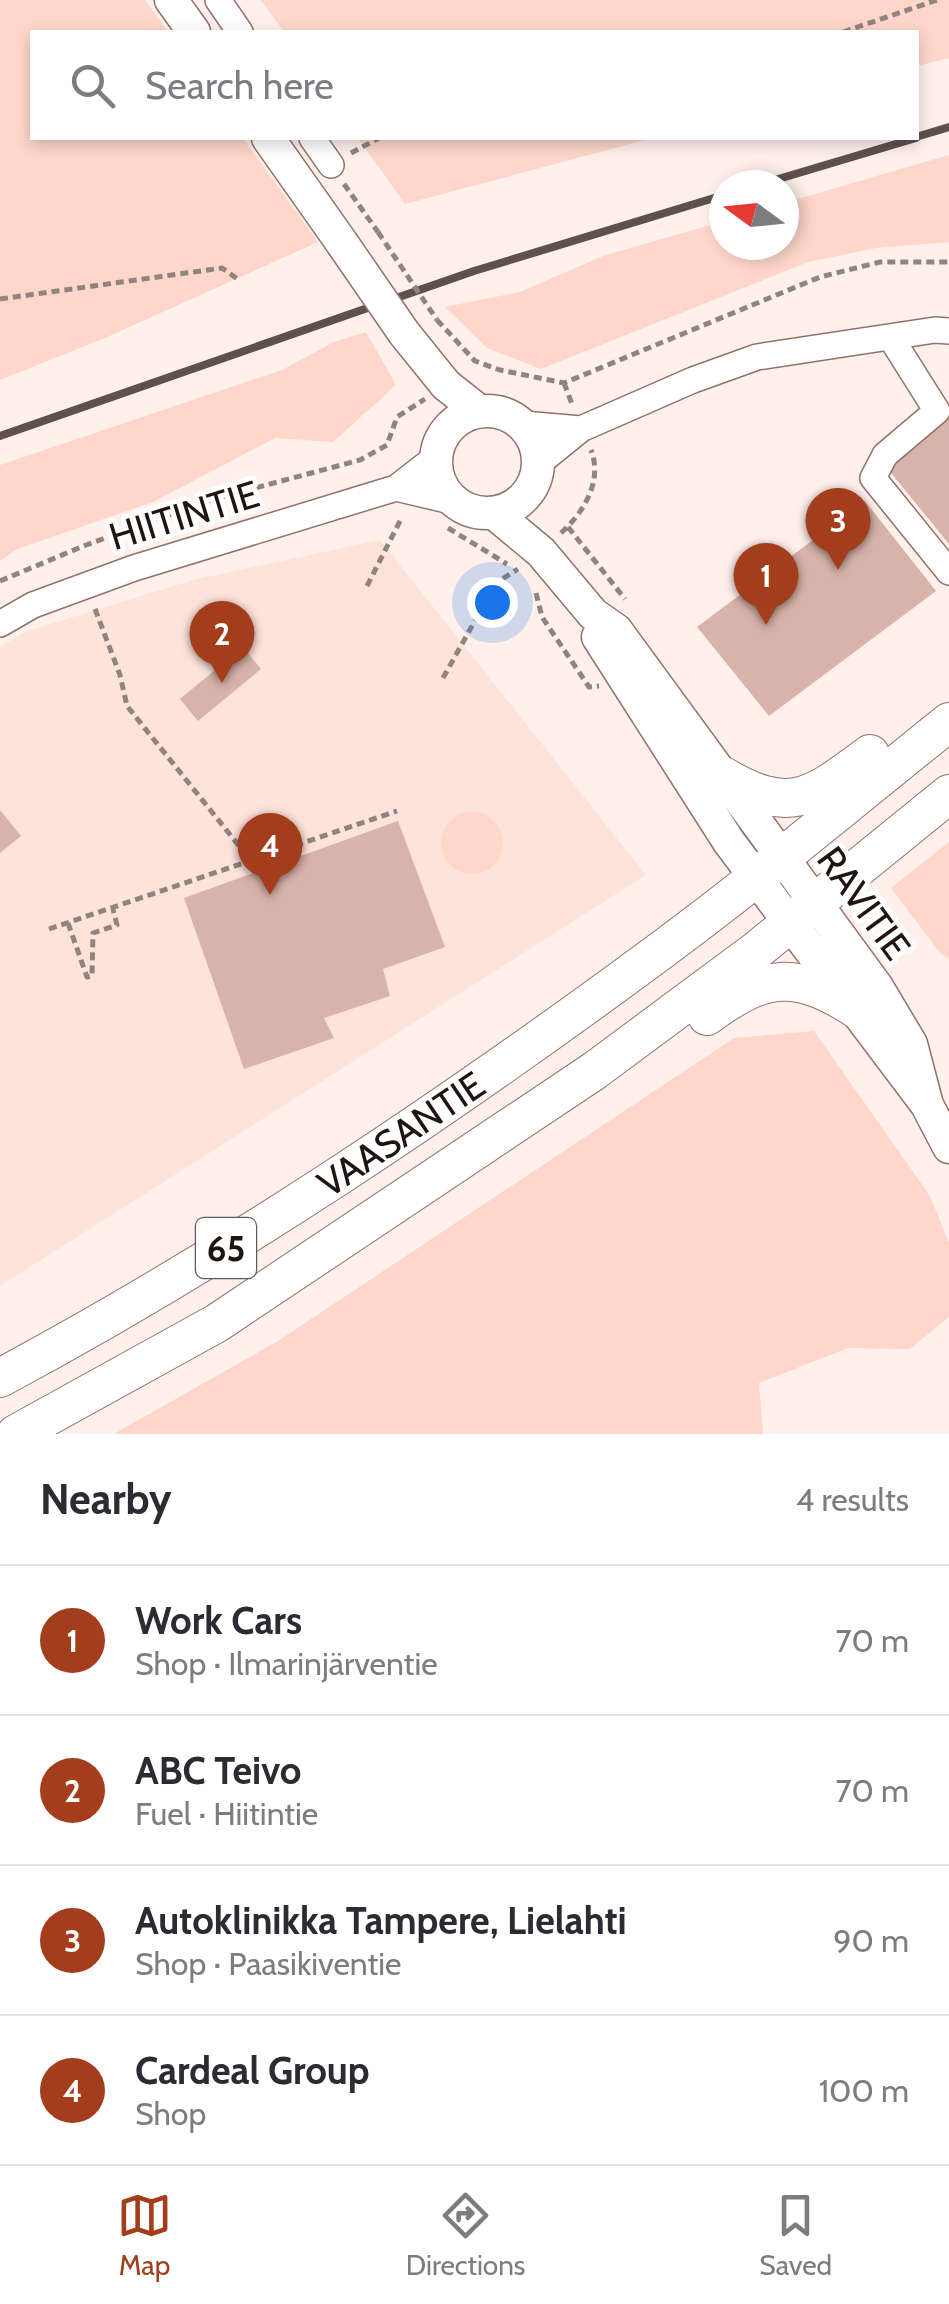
<!DOCTYPE html>
<meta charset="utf-8">
<style>
body{margin:0;font-family:Cabin,sans-serif;background:#f2f2f3;color:#2b2b33}
.compass{position:absolute;left:709px;top:170px;width:90px;height:90px;border-radius:50%;background:#fff;box-shadow:0 5px 15px #0003;rotate:285deg}
.you{position:absolute;left:492px;top:602px;width:35px;height:35px;margin:-25px;border:8px solid #fff;border-radius:50%;background:#1a73e8;box-shadow:0 0 0 15px #1a73e833}
.badge{display:grid;place-items:center;width:65px;height:65px;border-radius:50%;background:#a43d1c;color:#fff;font-size:32px;font-weight:700}
.pin{position:absolute;translate:-50% -82px;filter:drop-shadow(0 2px 5px #0008)}
.pin::after{content:'';position:absolute;top:52px;width:35px;height:30px;background:inherit;clip-path:polygon(0 0,100% 0,50% 100%)}
.list{margin:0;padding:0;list-style:none}
h2{display:flex;justify-content:space-between;align-items:center;height:130px;margin:0;padding:0 40px;font-size:42px}
h2 small{font-size:32px;font-weight:400;color:#7c7c81}
.list li{display:grid;grid-template-columns:65px 1fr auto;gap:30px;align-items:center;box-sizing:border-box;height:150px;padding:0 40px;border-top:2px solid #e1e1e2}
.list b{display:block;font-size:38px;white-space:nowrap}
.list p{margin:0;font-size:32px;white-space:nowrap;color:#7c7c81}
.list em{font-size:32px;font-style:normal;color:#7c7c81}
.icon{flex:none;width:55px;height:55px;fill:none;stroke:currentColor;stroke-width:2;stroke-linecap:round;stroke-linejoin:round}
.map{position:relative;flex:none;width:949px;height:1434px;overflow:hidden}
.search{position:absolute;background:#fff;box-shadow:0 5px 15px #0003;left:30px;right:30px;top:30px;height:110px;display:flex;align-items:center;gap:25px;box-sizing:border-box;padding:0 35px;border-radius:0px;color:#7c7c81;font-size:38px}
.sheet{height:730px;background:#fff}
nav{display:flex;justify-content:space-around;align-items:center;box-sizing:border-box;height:140px;border-top:2px solid #e1e1e2;background:#fff;font-size:28px;color:#7c7c81}
nav a{display:grid;justify-items:center;gap:5px}
nav .on{color:#a43d1c}
.map>svg:first-child{display:block}
</style>
<div class="map">
<svg width="949" height="1434" viewBox="0 0 949 1434">
<rect width="100%" height="100%" fill="#fff0eb"/>
<path fill="#fee3db" d="M380,540l266,335 -646,411v-639l25,-15 168,-52z"/>
<path fill="#fed6ca" d="M0,0h145l23,32h-136v106h211l75,104 -213,96 -105,42z
M261,0h688v58l-32,8 -1,-34h-632z
M358,138h294l-247,66z
M949,155v87l-73,6 -68,14 -267,107 -54,-21 -42,-41 75,-15 83,-36 121,-35v24h60v-42z
M366,332l30,53 -63,57 -58,-4 -122,64 -136,47 -17,12v-96l282,-95 52,-28z
M441 843a31 31 0 1 1 62 0a31 31 0 1 1-62 0Z
M949,842v117l-8,-5 -50,-66z
M814,1031l116,165 19,47v74l-39,32 -62,-1 -89,35 4,51h-649l164,-93 456,-303z"/>
<path fill="#d7b3a9" d="M949,417v127l-62,-76z
M865,501l71,90 -167,125 -72,-89z
M243,647l18,22 -63,52 -18,-22z
M0,810l21,26 -21,17z
M398,821l47,126 -62,22 7,27 -66,22 10,20 -90,31 -60,-171z"/>
<g fill="none" stroke-linecap="round" stroke-linejoin="round">
<defs>
<path id="minor" d="M218,0l22,32
M312,138l19,27
M891,338l46,73 -52,44 -12,23 76,94
M523,424l58,5
M539,463l42,-34 112,-49 64,-23 178,-27 14,1
M396,488l59,14
M0,624l33,-19 101,-37 262,-80 40,-31"/>
<path id="major" d="M171,0l23,32
M268,138l74,105
M404,333l42,52 33,26
M436 462a51 51 0 1 1 102 0a51 51 0 1 1-102 0Z
M494,513l47,39 52,62 23,16 261,357 34,57 16,61
M598,637l131,205 198,263 22,42"/>
<path id="highway" d="M723,776c68,40 89,21 147,-22
M707,1016c58,-43 89,-46 151,-6
M0,1378c231,-124 448,-270 659,-426 99,-73 194,-153 290,-230
M16,1434l201,-111 377,-252 163,-121 192,-156"/>
</defs>
<use href="#minor" stroke="#927268" stroke-width="28"/>
<use href="#major" stroke="#927268" stroke-width="35"/>
<use href="#highway" stroke="#927268" stroke-width="40"/>
<path stroke="#91847f" stroke-width="5" stroke-dasharray="8 5" stroke-linecap="butt" d="M843,32l94,-32
M351,153l28,-15
M344,184l34,48
M0,299l222,-31 17,12
M437,320l38,41 25,9 64,13 256,-106 60,-15h69
M564,383l8,21
M568,527l57,72
M448,528l59,36
M561,533c23,-21 42,-52 30,-83
M0,581l86,-36 128,-46 146,-39 27,-15 10,-28 28,-18
M367,586l34,-67
M536,593l6,24 47,70 10,-1
M95,609l25,66 7,31 125,156
M443,678l53,-95 22,-14
M68,923l19,54 5,-1 1,-43 24,-8 -4,-16
M49,929l348,-118"/>
<use href="#minor" stroke="#fff" stroke-width="25"/>
<use href="#major" stroke="#fff" stroke-width="32"/>
<use href="#highway" stroke="#fff" stroke-width="38"/>
<path stroke="#5e514d" stroke-width="8" d="M916,137l33,-10
M758,185l158,-47
M0,436l474,-165 250,-76"/>
<defs>
<path id="major-bridge" d="M342,243l62,90"/>
</defs>
<use href="#major-bridge" stroke="#927268" stroke-width="35" stroke-linecap="butt"/>
<path stroke="#91847f" stroke-width="5" stroke-dasharray="8 5" stroke-linecap="butt" d="M378,232l59,88"/>
<use href="#major-bridge" stroke="#fff" stroke-width="32"/>
</g>
<g text-anchor="middle" dominant-baseline="central" stroke-width="10" stroke-linejoin="round" paint-order="stroke">
<rect fill="#fff" stroke="#635a58" stroke-width="2.5" x="196" y="1218" width="60" height="60" rx="8"/>
<g font-size="35" font-weight="bold" fill="#201410">
<text x="226" y="1248">65</text>
</g>
<g font-size="38" fill="#201410" stroke="#fff">
<text transform="translate(184 515) rotate(-17)">HIITINTIE</text>
<text transform="translate(864 903) rotate(54)">RAVITIE</text>
<text transform="translate(401 1134) rotate(-34)">VAASANTIE</text>
</g>
</g>
</svg>
<svg class="compass" viewBox="-18 -18 36 36"><path d="M0-13l5 13h-10z" fill="#e53935"/><path d="M0 13l5-13h-10z" fill="#7c7c81"/></svg>
<div class="you"></div>
<div class="pin badge" style="left:766px;top:625px">1</div>
<div class="pin badge" style="left:222px;top:683px">2</div>
<div class="pin badge" style="left:838px;top:570px">3</div>
<div class="pin badge" style="left:270px;top:895px">4</div>
<div class="search"><svg class="icon" aria-label="search" viewBox="0 0 24 24"><circle cx="10" cy="10" r="6"/><path d="M15 15l6 6"/></svg>Search here</div>
</div>
<section class="sheet">
<h2>Nearby<small>4 results</small></h2>
<ul class="list">
<li><span class="badge">1</span><div><b>Work Cars</b><p>Shop · Ilmarinjärventie</p></div><em>70 m</em></li>
<li><span class="badge">2</span><div><b>ABC Teivo</b><p>Fuel · Hiitintie</p></div><em>70 m</em></li>
<li><span class="badge">3</span><div><b>Autoklinikka Tampere, Lielahti</b><p>Shop · Paasikiventie</p></div><em>90 m</em></li>
<li><span class="badge">4</span><div><b>Cardeal Group</b><p>Shop</p></div><em>100 m</em></li>
</ul>
</section>
<nav>
<a class="on"><svg class="icon" aria-label="map" viewBox="0 0 24 24"><path d="M3 6l6-2 6 2 6-2v14l-6 2-6-2-6 2zM9 4v14M15 6v14"/></svg>Map</a>
<a><svg class="icon" aria-label="directions" viewBox="0 0 24 24"><path d="M12 3l9 9-9 9-9-9zM9 14v-3h6M13 9l2 2-2 2"/></svg>Directions</a>
<a><svg class="icon" aria-label="saved" viewBox="0 0 24 24"><path d="M7 4h10v16l-5-4-5 4z"/></svg>Saved</a>
</nav>
